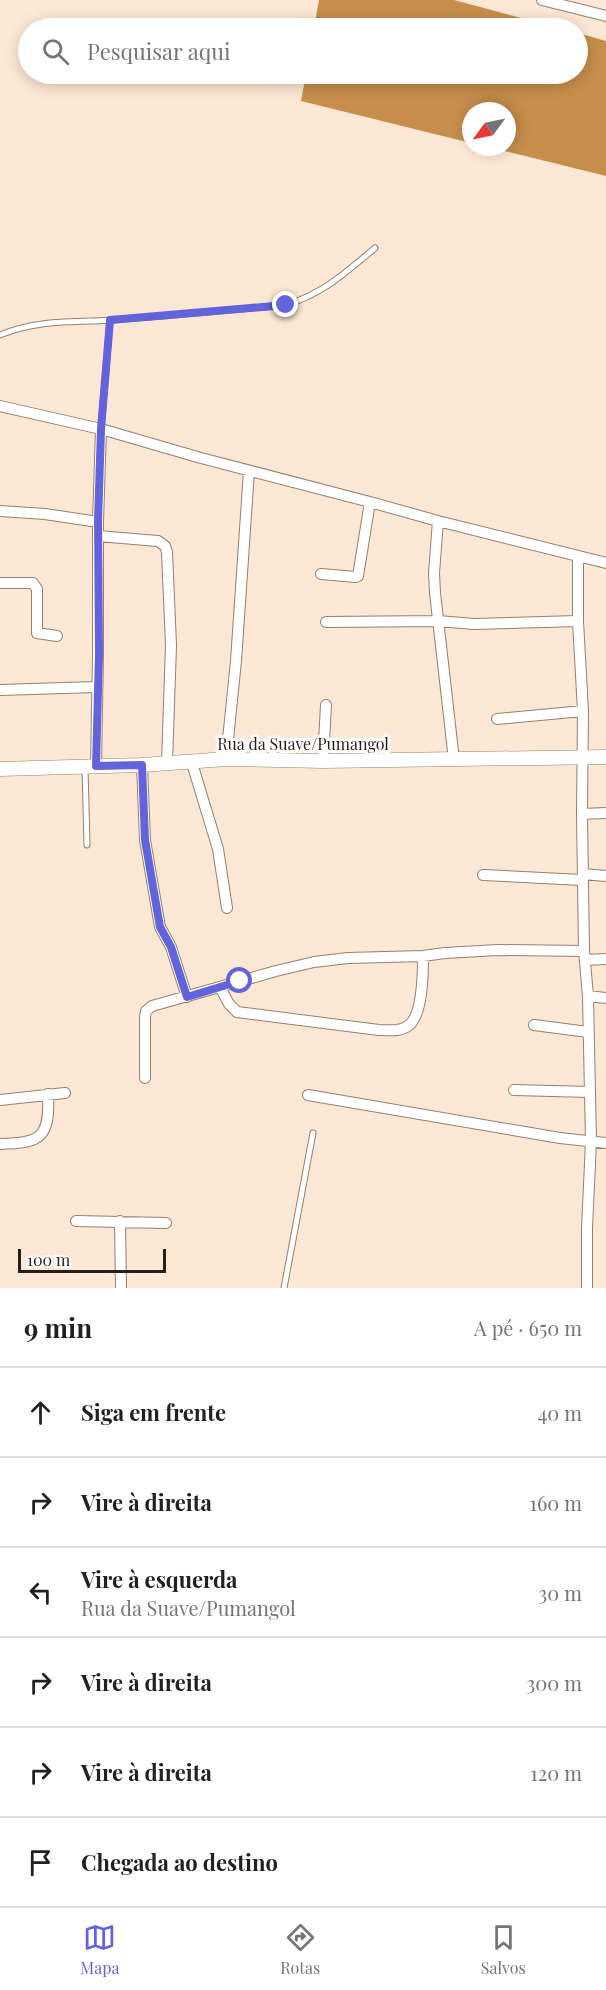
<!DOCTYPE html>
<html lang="pt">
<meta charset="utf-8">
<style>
body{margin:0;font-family:"Playfair Display",serif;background:#f2f2f2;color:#202124}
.compass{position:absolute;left:462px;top:102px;width:54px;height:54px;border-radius:50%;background:#fff;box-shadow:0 3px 15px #0003;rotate:237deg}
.scale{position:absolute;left:18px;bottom:15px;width:148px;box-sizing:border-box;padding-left:6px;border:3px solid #261e17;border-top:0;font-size:16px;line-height:21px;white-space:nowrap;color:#261e17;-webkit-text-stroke:4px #fff;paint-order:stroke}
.stop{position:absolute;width:18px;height:18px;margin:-14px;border:4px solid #6363dc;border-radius:50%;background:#fff}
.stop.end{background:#6363dc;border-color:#fff;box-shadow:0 2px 6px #0008}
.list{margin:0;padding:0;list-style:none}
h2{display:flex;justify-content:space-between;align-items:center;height:78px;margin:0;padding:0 24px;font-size:26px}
h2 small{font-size:20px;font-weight:400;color:#757577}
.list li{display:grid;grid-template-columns:39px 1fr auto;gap:18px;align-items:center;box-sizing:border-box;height:90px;padding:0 24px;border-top:2px solid #e0e0e0}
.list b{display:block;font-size:22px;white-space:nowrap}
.list p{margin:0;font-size:20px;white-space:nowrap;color:#757577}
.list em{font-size:20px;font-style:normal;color:#757577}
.icon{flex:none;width:33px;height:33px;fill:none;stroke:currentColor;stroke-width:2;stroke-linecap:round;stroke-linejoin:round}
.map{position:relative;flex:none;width:606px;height:1288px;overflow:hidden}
.search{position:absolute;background:#fff;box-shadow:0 3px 15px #0003;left:18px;right:18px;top:18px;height:66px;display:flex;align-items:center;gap:15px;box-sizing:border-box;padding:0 21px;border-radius:33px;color:#757577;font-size:22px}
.sheet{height:618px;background:#fff}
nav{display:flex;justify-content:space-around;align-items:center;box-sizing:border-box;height:84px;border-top:2px solid #e0e0e0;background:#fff;font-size:16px;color:#757577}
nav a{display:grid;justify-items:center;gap:3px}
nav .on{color:#6363dc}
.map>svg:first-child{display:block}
</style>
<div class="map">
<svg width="606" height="1288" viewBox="0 0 606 1288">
<rect width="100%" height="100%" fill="#fce8d4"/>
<path fill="#c78e4b" d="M319,0h135l105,28h-245z
M578,33l28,8v135l-117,-29h18v-36h-36v32l-170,-42 5,-27h272z"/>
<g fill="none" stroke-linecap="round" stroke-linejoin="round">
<defs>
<path id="service" d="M0,335c40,-16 71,-12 113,-15 58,-4 115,-10 173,-15 38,-12 59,-32 89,-57
M101,429l9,-109
M85,768l2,77
M284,1288l29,-155"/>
<path id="minor" d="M542,0l64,16
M0,406l101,23 100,29 169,44 68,19 168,42
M0,511l45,3 53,8
M438,521l-4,52 1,20 19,167
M98,536l60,5 7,5 2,6 4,93 -4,118
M578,556v65l5,90 -1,103 2,137 4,45 3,146 -4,86v60
M321,574l35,3 2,-1 12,-74
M0,583h33l4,6v44l20,3
M326,622l112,-1 36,3 104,-3
M0,690l96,-3
M497,719l86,-8
M226,759l10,-98 13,-190
M191,760l27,89 9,59
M323,761l3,-56
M142,765l3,75 15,87 11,20 16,50
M96,766l2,-112v-132l3,-93
M582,814l24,-1
M583,874l23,2
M483,875l99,5
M585,960l21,-1
M220,987l9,17 8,8 142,18c10,0 20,2 29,-4 15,-10 15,-54 15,-70
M588,996l18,2
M534,1025l54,7
M145,1078v-61l1,-6 6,-5 124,-35 38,-9 34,-4 75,-2 22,-3 53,-3 86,1
M514,1090l76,2
M308,1095l252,43 46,5
M0,1100l65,-7
M0,1144c41,-1 50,-6 48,-50
M76,1221l90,2
M120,1221l1,67"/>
<path id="tertiary" d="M0,769l142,-4 84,-6 97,2 283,-4"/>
</defs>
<use href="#service" stroke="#93816e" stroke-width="7"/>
<use href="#minor" stroke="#93816e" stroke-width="12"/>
<use href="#tertiary" stroke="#93816e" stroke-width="15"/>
<use href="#service" stroke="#fff" stroke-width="5"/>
<use href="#minor" stroke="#fff" stroke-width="10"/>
<use href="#tertiary" stroke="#fff" stroke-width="14"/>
</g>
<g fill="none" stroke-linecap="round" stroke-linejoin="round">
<path stroke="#6363dc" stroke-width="8" d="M240,981l-53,16 -16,-50 -11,-20 -15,-87 -3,-75 -46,1 3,-112 -1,-132 3,-93 9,-109 176,-15"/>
</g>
<g text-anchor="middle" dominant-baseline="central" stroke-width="6" stroke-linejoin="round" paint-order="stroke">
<g font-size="16" fill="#261e17" stroke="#fff">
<text x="303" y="743">Rua da Suave/Pumangol</text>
</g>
</g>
</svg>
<svg class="compass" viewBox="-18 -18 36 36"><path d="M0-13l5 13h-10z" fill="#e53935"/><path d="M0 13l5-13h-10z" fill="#757577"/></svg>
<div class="scale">100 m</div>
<div class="stop" style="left:240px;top:981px"></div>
<div class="stop end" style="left:286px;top:305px"></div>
<div class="search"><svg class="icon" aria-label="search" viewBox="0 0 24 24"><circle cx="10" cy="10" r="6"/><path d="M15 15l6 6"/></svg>Pesquisar aqui</div>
</div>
<section class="sheet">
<h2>9 min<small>A pé · 650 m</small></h2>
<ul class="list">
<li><svg class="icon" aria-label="ahead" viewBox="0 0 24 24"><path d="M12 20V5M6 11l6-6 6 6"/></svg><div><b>Siga em frente</b></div><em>40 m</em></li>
<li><svg class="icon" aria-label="right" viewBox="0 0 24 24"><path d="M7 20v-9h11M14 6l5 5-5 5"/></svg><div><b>Vire à direita</b></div><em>160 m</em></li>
<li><svg class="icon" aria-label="left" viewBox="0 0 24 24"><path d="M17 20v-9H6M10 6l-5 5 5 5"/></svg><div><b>Vire à esquerda</b><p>Rua da Suave/Pumangol</p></div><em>30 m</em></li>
<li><svg class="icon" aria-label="right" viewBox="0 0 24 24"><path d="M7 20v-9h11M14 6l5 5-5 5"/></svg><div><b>Vire à direita</b></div><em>300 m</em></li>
<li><svg class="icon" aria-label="right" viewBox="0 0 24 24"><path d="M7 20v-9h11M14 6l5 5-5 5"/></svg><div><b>Vire à direita</b></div><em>120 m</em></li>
<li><svg class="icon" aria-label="arrive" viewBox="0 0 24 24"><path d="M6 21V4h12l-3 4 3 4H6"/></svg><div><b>Chegada ao destino</b></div></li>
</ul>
</section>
<nav>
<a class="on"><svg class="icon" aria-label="map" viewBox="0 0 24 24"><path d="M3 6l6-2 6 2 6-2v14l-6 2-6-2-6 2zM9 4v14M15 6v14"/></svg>Mapa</a>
<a><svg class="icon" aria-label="directions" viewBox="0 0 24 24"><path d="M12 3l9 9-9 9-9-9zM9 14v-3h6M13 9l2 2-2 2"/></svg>Rotas</a>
<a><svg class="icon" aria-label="saved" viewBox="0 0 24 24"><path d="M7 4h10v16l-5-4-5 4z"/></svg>Salvos</a>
</nav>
